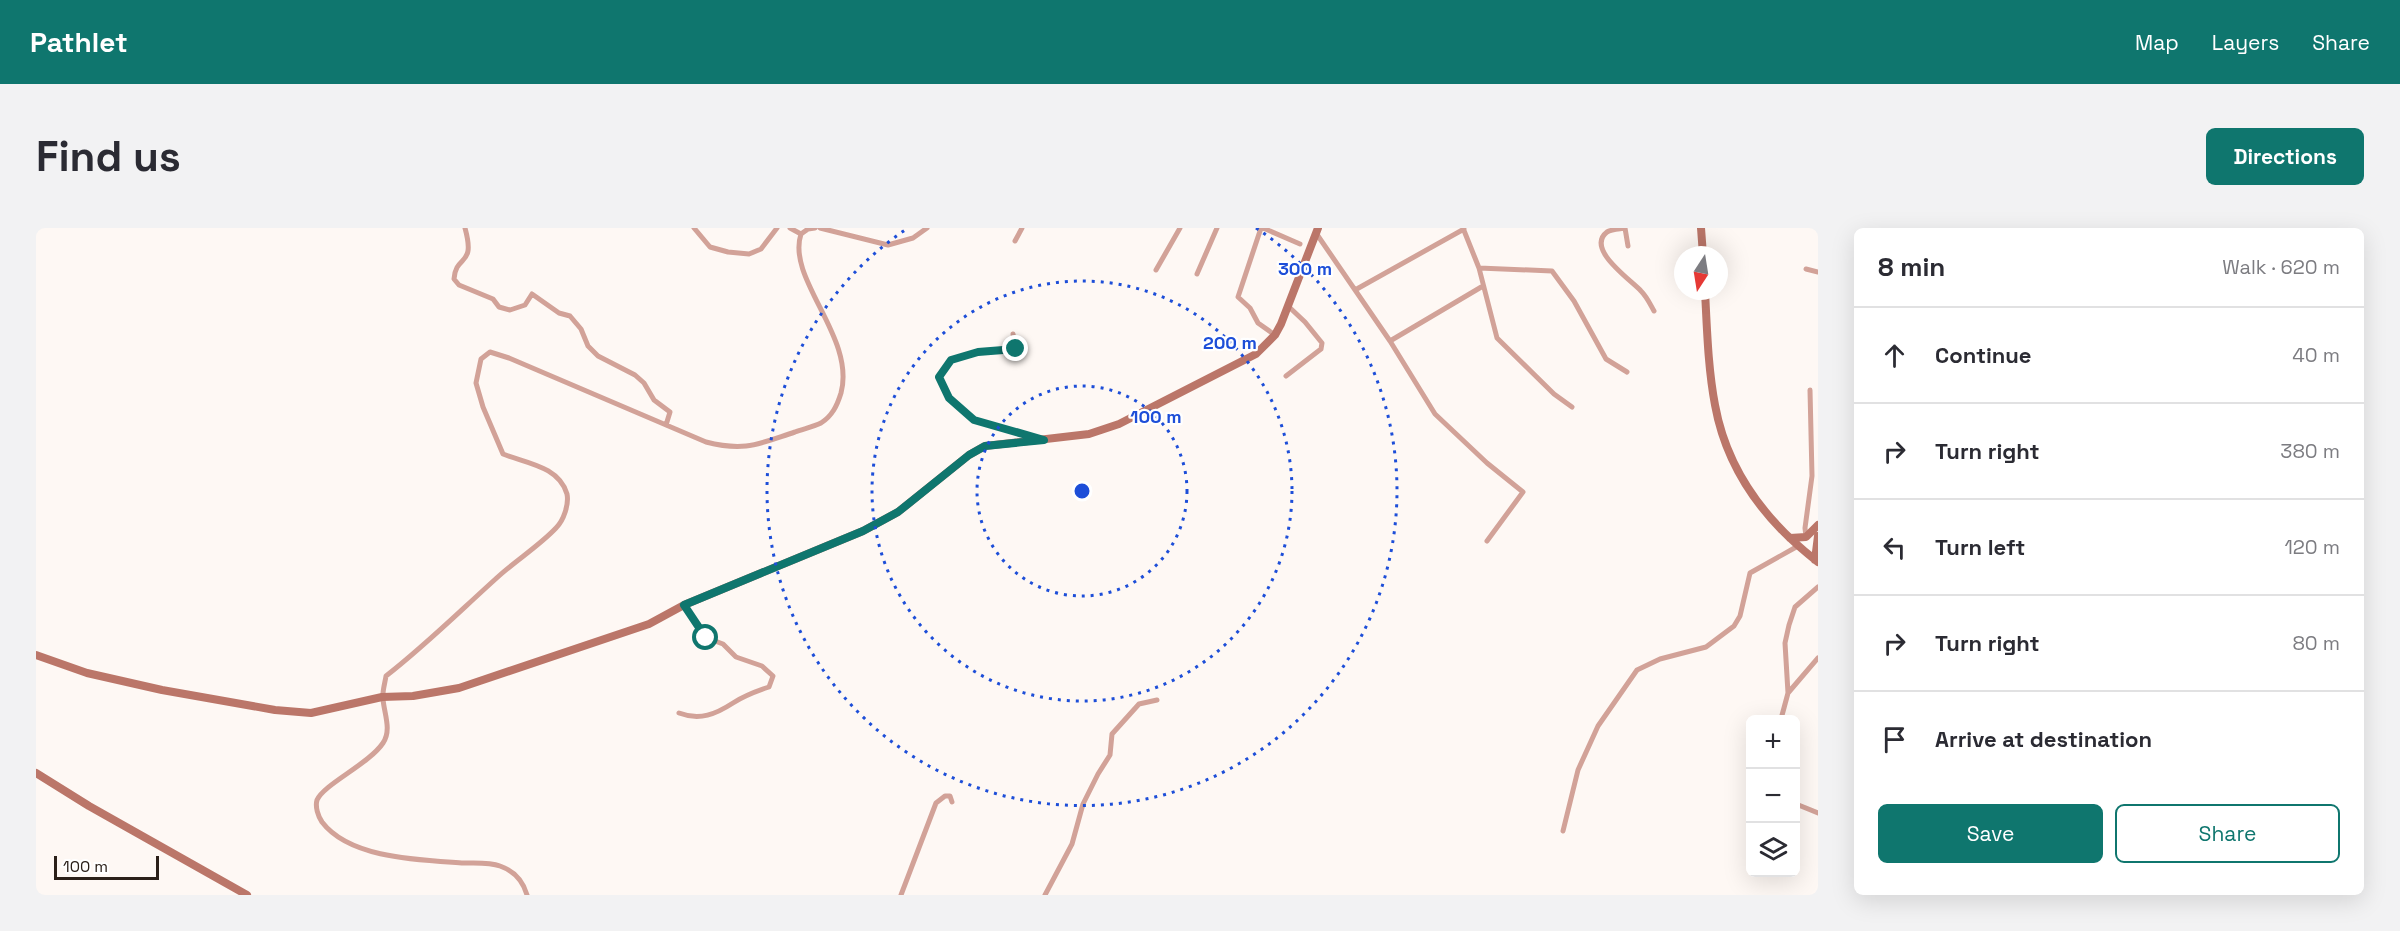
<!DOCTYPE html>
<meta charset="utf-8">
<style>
body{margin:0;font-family:"Space Grotesk",sans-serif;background:#f2f2f3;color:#2b2b33}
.controls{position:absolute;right:18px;bottom:18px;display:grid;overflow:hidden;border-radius:9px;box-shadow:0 6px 24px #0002}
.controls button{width:54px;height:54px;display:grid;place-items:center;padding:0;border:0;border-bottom:2px solid #e1e1e2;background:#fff;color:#2b2b33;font:30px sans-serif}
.compass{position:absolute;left:1638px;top:18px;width:54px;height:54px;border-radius:50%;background:#fff;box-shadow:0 6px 24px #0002;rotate:192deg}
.scale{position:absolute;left:18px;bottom:15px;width:105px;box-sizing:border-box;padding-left:6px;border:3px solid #2b2019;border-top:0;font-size:16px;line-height:21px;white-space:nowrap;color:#2b2019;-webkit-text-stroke:4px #fff;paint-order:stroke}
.stop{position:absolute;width:18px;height:18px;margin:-14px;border:4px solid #0f766e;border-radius:50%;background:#fff}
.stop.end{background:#0f766e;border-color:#fff;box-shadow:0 2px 6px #0008}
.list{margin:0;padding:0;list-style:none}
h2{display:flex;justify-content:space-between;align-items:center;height:78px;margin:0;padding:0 24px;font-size:26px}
h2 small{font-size:20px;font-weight:400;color:#7c7c81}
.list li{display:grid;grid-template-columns:39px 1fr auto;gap:18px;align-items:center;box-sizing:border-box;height:96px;padding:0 24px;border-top:2px solid #e1e1e2}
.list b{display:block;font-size:22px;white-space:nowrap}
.list em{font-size:20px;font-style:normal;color:#7c7c81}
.actions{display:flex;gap:12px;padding:18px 24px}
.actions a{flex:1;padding:14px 0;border:2px solid #0f766e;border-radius:9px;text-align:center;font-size:21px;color:#0f766e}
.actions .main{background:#0f766e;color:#fff}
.icon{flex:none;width:33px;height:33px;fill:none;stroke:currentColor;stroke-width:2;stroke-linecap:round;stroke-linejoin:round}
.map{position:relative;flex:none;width:1782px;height:667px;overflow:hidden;border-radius:9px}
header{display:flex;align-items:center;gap:36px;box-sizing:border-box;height:84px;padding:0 30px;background:#0f766e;color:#fff}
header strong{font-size:28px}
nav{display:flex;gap:33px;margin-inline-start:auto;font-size:21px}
.intro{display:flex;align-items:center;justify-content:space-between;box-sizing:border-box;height:144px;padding:0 36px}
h1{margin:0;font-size:42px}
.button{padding:15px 27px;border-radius:9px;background:#0f766e;color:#fff;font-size:21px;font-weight:700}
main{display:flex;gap:36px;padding:0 36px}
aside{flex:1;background:#fff;border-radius:9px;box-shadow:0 6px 24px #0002}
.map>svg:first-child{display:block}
</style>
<header>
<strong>Pathlet</strong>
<nav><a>Map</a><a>Layers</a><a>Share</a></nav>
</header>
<div class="intro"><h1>Find us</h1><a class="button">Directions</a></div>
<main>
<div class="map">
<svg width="1782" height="667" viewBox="0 0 1782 667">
<rect width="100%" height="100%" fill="#fef8f4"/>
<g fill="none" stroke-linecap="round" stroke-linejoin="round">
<path stroke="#d2a298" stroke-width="5" d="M429,0c11,40 -9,25 -11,51l5,6 34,14 6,8 11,3 15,-5 7,-11 27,19 11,3 11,13 7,17 10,10 37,19 9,8 10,17 16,12 -4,13
M658,0l16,19 18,5 21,2 12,-5 16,-21
M754,0l11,6
M784,0l68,17 25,-7 14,-10
M1225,0l-23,69 12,11 8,15 17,12
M1227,0l37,16
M1427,0l16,40 18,70 57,56 18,13
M1589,0c-5,1 -13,1 -18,4 -22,17 24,48 34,59 6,6 9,13 13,20
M1589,0l3,18
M1280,5l74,108 45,73 52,49 36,29 -36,49
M979,13l7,-13
M1443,40l73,3 22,30 32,58 21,13
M1770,41l12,3
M1120,42l24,-42
M1161,46l20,-46
M1319,62l109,-61
M977,106l3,15 -38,3 -27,8 -12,17 10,21 25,22 65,19
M1354,113l93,-55
M1250,148l35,-27 1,-6 -17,-21 -17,-16
M1770,309l-1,-9 7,-52 -2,-86
M1752,465l30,-35
M643,485c21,8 37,1 54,-10 11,-7 24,-12 36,-16l4,-11 -11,-10 -26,-9 -13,-13 -16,-6 -23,-33
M1745,491l7,-26 -3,-50 4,-18 6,-18 23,-20
M1760,576l22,9
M1527,603l15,-61 20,-44 39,-56 23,-11 46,-12 28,-21 6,-10 10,-43 48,-27
M491,667c-4,-14 -13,-24 -27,-29 -10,-4 -25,-3 -36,-3 -43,-3 -114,-4 -142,-41 -4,-6 -7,-15 -5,-22 7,-16 52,-36 66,-57 9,-13 1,-30 0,-44 -1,-7 2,-16 3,-23 40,-31 76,-67 114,-101 18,-16 40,-30 56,-47 8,-8 13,-24 11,-34 -8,-28 -42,-31 -64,-40l-20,-47 -7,-24 5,-24 9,-7 19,6 197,84c39,10 52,2 89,-10 8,-3 18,-5 26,-9 11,-7 16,-17 20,-30 15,-56 -55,-114 -40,-159l7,-5 7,-1
M865,667l35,-92 9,-7h5l2,6
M1009,667l27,-51 11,-40 15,-30 12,-19 2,-21 27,-30 18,-4"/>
<path stroke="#bb7669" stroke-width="8" d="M1665,0l2,27
M1669,63c2,38 3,77 10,114 12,66 51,117 103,157
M1754,310l16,-1 12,-12
M1779,332l3,-24
M0,427l51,18 75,17 113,20 36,3 71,-16 31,-1 46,-8 190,-64 35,-19 179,-74 35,-19 71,-57 16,-9 104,-12 30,-10 137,-70 19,-19 6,-11 37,-96
M0,545l53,33 158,89"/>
</g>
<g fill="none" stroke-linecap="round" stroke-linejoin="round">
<path stroke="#0f766e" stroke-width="8" d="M670,410l-22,-33 179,-74 35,-19 71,-57 16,-9 59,-6 -70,-20 -25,-22 -10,-21 12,-17 27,-8 38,-3"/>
</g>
<g fill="none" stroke="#1d4ed8" stroke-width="3" stroke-dasharray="3 6">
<circle cx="1046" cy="263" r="105"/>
<circle cx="1046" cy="263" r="210"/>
<path d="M1220 0A315 315 0 1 1 872 0"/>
</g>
<circle cx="1046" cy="263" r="9" fill="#1d4ed8" stroke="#fff" stroke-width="3"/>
<g font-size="18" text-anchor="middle" font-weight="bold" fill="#1d4ed8" stroke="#fff" stroke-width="4.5" stroke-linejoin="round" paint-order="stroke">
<text x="1269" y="47">300 m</text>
<text x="1194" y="121">200 m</text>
<text x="1120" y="195">100 m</text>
</g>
</svg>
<div class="controls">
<button>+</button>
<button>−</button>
<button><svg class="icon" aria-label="layers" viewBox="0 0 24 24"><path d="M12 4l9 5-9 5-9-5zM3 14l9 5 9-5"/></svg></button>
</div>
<svg class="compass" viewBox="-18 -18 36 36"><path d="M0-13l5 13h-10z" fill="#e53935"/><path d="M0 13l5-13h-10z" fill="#7c7c81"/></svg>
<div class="scale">100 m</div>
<div class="stop" style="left:670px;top:410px"></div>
<div class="stop end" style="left:980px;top:121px"></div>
</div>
<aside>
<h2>8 min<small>Walk · 620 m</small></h2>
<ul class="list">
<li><svg class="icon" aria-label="ahead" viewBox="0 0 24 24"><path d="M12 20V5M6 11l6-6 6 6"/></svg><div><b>Continue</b></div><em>40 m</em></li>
<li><svg class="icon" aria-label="right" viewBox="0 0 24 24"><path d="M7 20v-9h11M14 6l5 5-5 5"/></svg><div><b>Turn right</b></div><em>380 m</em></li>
<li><svg class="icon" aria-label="left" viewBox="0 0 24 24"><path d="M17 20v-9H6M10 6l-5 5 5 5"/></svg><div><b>Turn left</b></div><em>120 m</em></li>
<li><svg class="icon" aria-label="right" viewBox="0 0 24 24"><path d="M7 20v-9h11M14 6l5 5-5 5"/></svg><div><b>Turn right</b></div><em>80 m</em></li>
<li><svg class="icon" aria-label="arrive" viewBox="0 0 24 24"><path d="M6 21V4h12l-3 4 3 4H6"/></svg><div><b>Arrive at destination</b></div></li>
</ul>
<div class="actions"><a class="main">Save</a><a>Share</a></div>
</aside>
</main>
